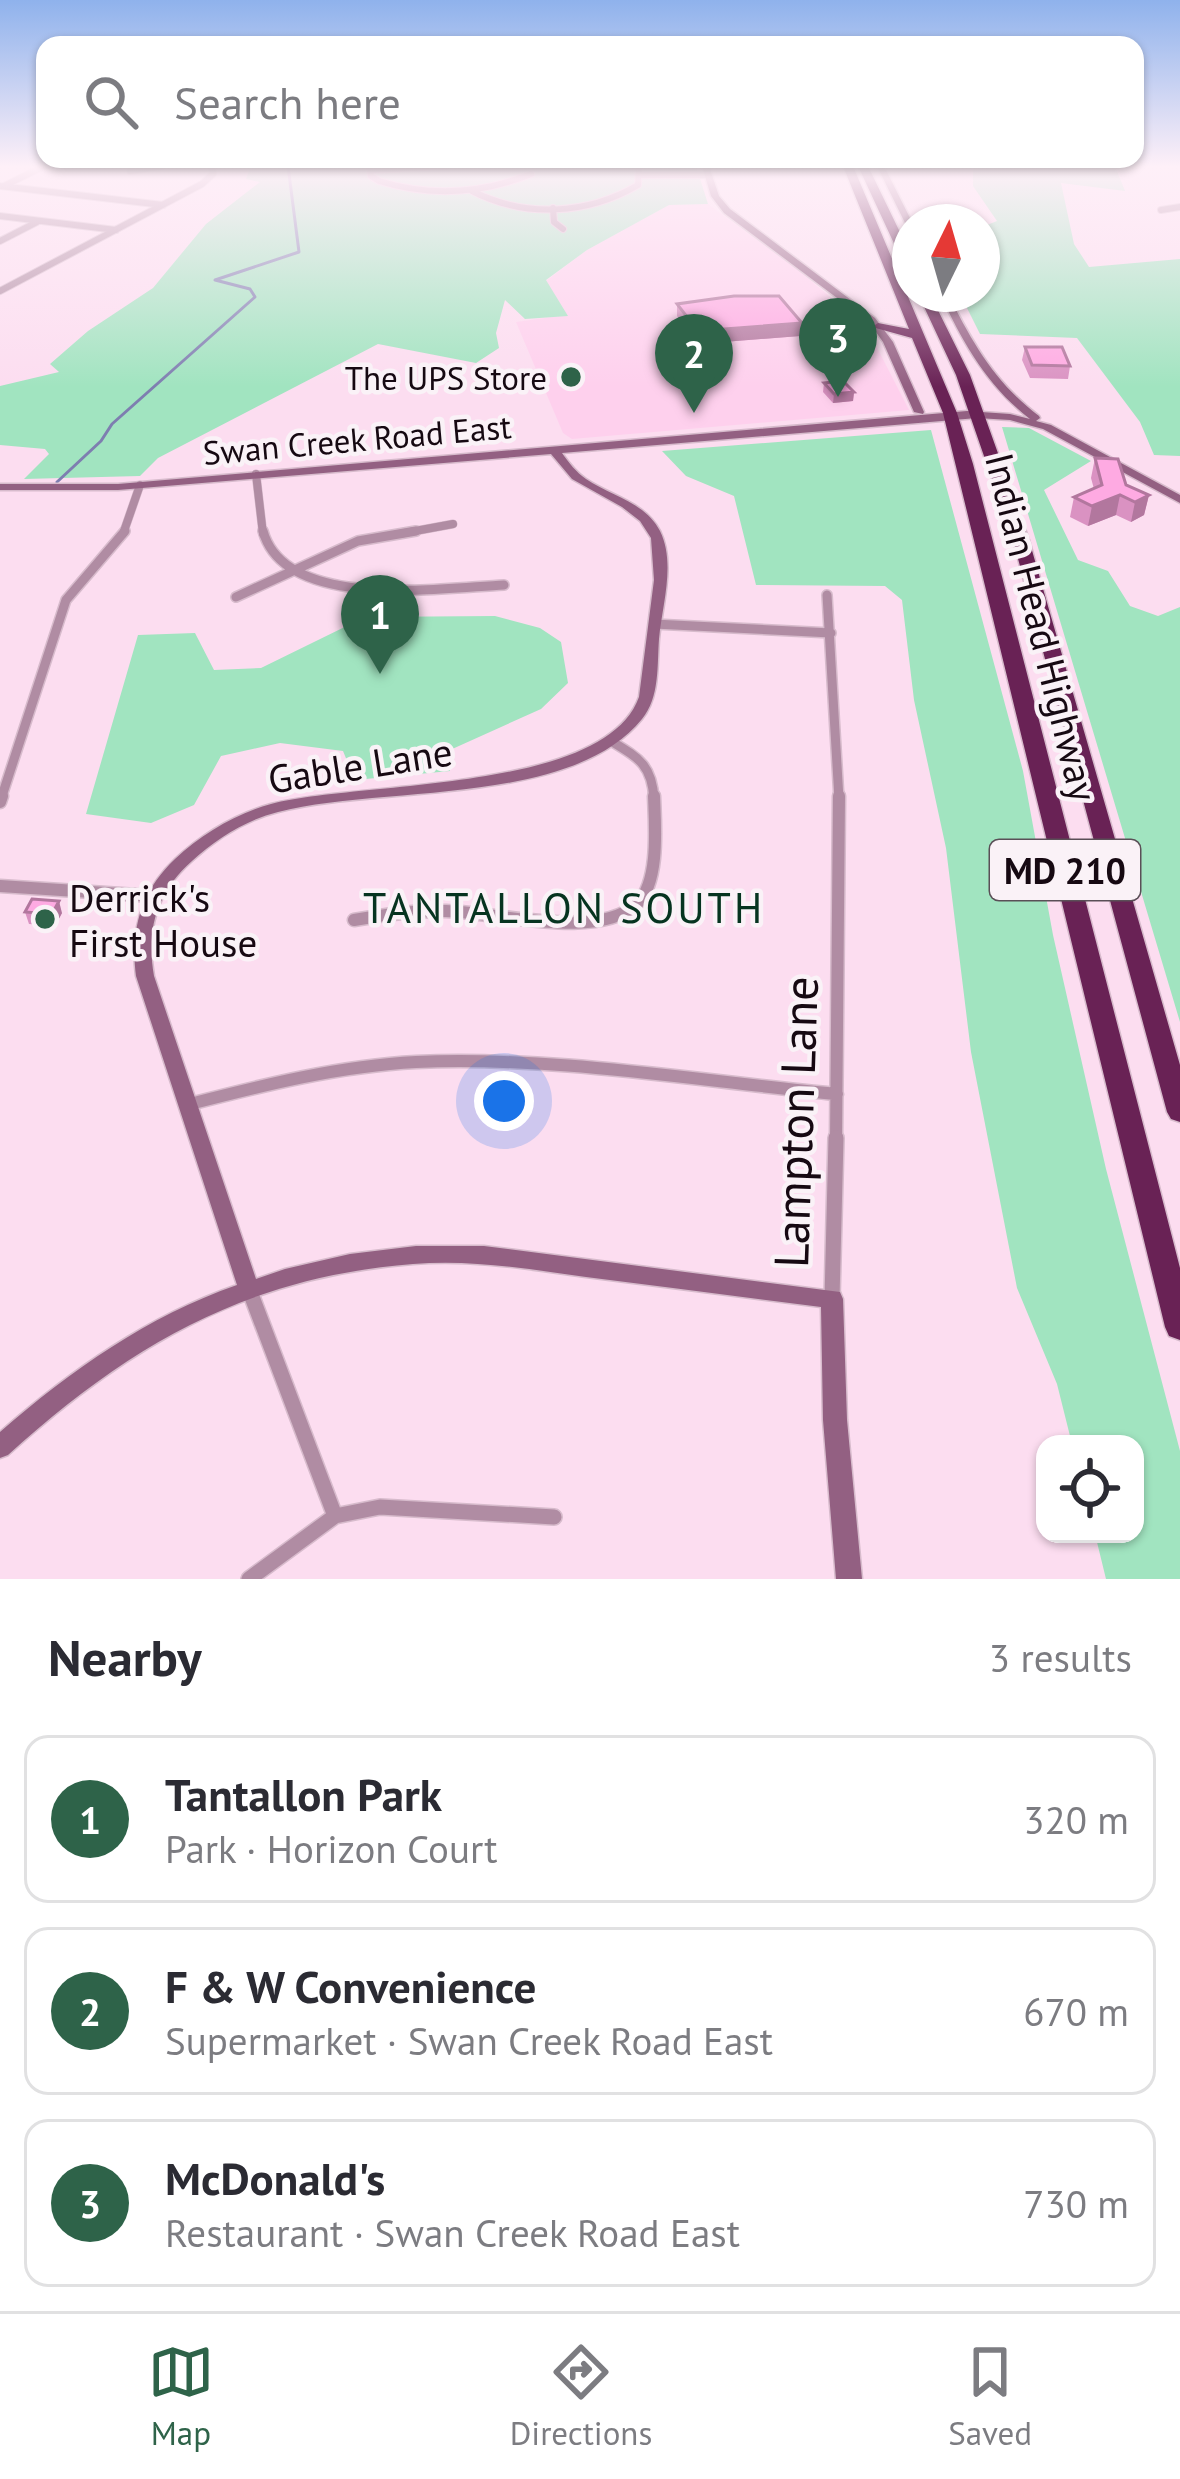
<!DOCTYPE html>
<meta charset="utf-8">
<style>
body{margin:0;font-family:"PT Sans",sans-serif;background:#f2f2f3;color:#2b2b33}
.controls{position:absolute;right:36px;bottom:36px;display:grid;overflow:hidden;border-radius:24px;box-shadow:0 3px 9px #0004}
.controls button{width:108px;height:108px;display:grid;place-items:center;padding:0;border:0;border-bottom:3px solid #e1e1e2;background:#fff;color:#2b2b33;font:60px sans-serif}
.compass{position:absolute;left:892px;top:204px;width:108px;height:108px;border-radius:50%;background:#fff;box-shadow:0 3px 9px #0004;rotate:5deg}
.you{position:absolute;left:504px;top:1101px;width:42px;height:42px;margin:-30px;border:9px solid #fff;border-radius:50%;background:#1a73e8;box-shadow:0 0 0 18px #1a73e833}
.badge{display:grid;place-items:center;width:78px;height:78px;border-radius:50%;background:#2e6349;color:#fff;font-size:39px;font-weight:700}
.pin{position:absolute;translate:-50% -99px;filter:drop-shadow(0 3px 6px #0008)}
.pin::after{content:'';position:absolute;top:63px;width:42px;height:36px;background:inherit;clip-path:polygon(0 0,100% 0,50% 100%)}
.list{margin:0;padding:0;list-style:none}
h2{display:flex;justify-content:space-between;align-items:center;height:156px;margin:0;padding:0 48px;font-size:51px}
h2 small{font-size:39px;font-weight:400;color:#7c7c81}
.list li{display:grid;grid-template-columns:78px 1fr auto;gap:36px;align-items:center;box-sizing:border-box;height:168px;margin:0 24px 24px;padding:0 24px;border:3px solid #e1e1e2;border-radius:24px}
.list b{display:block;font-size:45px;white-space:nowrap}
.list p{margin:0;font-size:39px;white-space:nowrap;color:#7c7c81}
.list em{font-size:39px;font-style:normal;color:#7c7c81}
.icon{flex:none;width:66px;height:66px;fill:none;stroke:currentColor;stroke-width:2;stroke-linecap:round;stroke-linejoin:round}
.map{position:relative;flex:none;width:1180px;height:1579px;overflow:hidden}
.search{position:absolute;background:#fff;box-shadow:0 3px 9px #0004;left:36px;right:36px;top:36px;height:132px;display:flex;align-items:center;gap:30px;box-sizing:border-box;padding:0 42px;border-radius:24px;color:#7c7c81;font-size:45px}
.sheet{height:732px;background:#fff}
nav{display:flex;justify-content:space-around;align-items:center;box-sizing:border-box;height:168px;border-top:3px solid #e1e1e2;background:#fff;font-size:33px;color:#7c7c81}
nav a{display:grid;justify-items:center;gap:6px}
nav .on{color:#2e6349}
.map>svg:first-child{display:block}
</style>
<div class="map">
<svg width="1180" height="1579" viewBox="0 0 1180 1579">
<rect width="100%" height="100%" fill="#fcddf0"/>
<path fill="#fed0ed" d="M708,204l89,65 70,59 42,82 -337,29 -9,-6 -47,-111 51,-7 -21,-34 41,-31 82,-45z"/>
<path fill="#a1e4c0" d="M251,166h445l12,38 -39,1 -82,45 -41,30 22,36 -43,3 -20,-19 -9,33 3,15 -23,15 -98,-19 -220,114 -18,18 -116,3 25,-25 -4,-5 -45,-4v-59l59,-14 -9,-8 38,-33 65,-43 53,-64 54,-42 -14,-3z
M973,166h142l10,25 -64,-8 13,61 15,23 91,-8v197l-26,-1 -14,-33 -63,-84 -97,-4 -20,-40h22v-67l15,-6 -24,-35z
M1002,427l27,1 62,33 -47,29 34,70 30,11 22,35 28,10 22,-9v415z
M931,430l92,341 30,164 53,234 74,282v128h-74l-11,-45h40v-90h-63l-15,-60 -40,-96 -46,-236 -25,-204 -32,-148 -12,-100 -17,-14 -129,-1 -22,-89 -48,-20 -24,-25z
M495,616l45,12 21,14 7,41 -27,26 -91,41v21l-95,9 -12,-29 -63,-8 -59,13 -27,49 -43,18 -65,-9 52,-179 57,-2 19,37 47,-2 104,-51z"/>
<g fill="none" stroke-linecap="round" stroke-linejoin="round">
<path stroke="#7e7eb0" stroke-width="3" d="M57,482l44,-41 11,-17 143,-127 -5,-8 -35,-9 84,-28 -11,-86"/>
<defs>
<path id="street-far4" d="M370,166l1,10 8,5c52,16 102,13 152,-7
M370,170l75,-4
M130,171l32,-5
M640,175h68
M0,186l163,19
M4,186l40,-20
M472,191c53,27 115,24 166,-6l1,-19
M553,208l1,14 9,7
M1161,210l19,-3
M0,216l116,14
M0,241l37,-19
M0,291l202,-107 11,-10 -1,-8"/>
<path id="street-far3" d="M256,474l7,60
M123,534l17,-49
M399,534l54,-10"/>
<path id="street-far2" d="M263,531c22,80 177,57 241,54
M827,595l12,204
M236,597l122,-56 58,-10
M654,624l177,9
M611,741c28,17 41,24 43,58
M1,799l65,-199 59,-69"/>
<path id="street-far1" d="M0,802l2,-6
M0,886l152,10
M354,920c30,-5 61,-10 92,-9 51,1 150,30 191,-7 23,-22 18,-79 17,-108
M190,1104c74,-19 149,-38 226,-42 140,-6 281,19 421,32
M836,1141l3,-345"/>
<path id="street" d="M249,1289l86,227
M832,1299l4,-161
M249,1579l86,-63 45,-9 174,10"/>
<path id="secondary" d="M702,166h7l10,30 11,13 145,109 18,24 31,70 -1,2 -9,-2 -31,-70 -14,-20 -145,-109 -13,-17z
M877,166h7l28,56h-2v5l-4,-2z
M940,294h8c24,48 47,89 91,122l1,2 -4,3 15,4 129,70v8l-137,-74 -33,-9 -33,-2 -415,35c7,10 14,19 24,26 25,17 59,23 74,52 16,32 2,75 -1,108 -2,26 1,58 -17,80 -71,88 -261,66 -364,93 -32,8 -62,27 -86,49 -36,32 -46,69 -38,115l102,303 29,-10 65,-15 66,-8h68l356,46 3,7 4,121 15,159h-26l-13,-159 -2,-113c-78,-10 -157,-20 -235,-30 -58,-8 -115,-18 -173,-13 -166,13 -284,81 -405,191l-8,3v-26c71,-62 148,-116 237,-147l-101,-309c-6,-46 5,-85 39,-117 27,-25 60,-45 96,-55 87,-23 334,-11 368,-107l15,-117 -3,-42 -11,-17 -18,-14 -50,-28 -21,-25 -433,36h-118v-6h118l849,-73 43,3 20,5c-43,-33 -67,-76 -90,-125z"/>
<path id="highway" d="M843,166h10l104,247 16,51 207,804v72l-11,-4 -4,-9 -222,-914 -31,-75 -40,-11 6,-4 31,6z
M858,166h10l42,87v16l-6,-4z
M918,294h12l40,81 59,165 151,525v57l-9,-3 -4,-7 -154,-572 -57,-165z"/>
</defs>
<use href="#street-far4" stroke="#d7bbcc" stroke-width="8"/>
<use href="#street-far3" stroke="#d7bbcc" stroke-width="9"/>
<use href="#street-far2" stroke="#d7bbcc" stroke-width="12"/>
<use href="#street-far1" stroke="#d7bbcc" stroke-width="15"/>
<use href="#street" stroke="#d7bbcc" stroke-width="18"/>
<use href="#secondary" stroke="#d7bbcc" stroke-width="3"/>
<use href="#highway" stroke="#d7bbcc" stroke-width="3"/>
<use href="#street-far4" stroke="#b08ca3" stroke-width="6"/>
<use href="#street-far3" stroke="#b08ca3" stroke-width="8"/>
<use href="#street-far2" stroke="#b08ca3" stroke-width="9"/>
<use href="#street-far1" stroke="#b08ca3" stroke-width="12"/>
<use href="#street" stroke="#b08ca3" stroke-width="15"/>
<use href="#secondary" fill="#936082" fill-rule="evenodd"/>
<use href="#highway" fill="#692255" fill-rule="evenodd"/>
</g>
<path fill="#da92c2" d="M677,304l125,19 -2,13 -102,8 -21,-28z
M823,305l36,25 -1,15 -17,4 -19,-29z
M1025,347l45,19 -2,13 -38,-1 -8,-18z
M824,383l30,9 -1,9 -20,2 -10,-11z
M1095,458l31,27 23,10 -5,20 -13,7 -15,-7 -28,11 -18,-9 4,-20 20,-8 -3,-11z
M25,912l37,1 -7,13 -26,-2z"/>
<path fill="#b2779e" d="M802,323l-2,13 -102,8v-13z
M859,330l-1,15 -17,4 2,-16z
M854,392l-1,9 -20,2 1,-9z
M1120,495l-4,20 -28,11 4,-20z
M1149,495l-5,20 -13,7 4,-20z
M59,901l3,12 -7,13 -3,-12z"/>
<path fill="#feaae2" stroke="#b2779e" stroke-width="3" d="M734,296h45l23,27 -104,8 -21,-27z
M835,304l24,26 -16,3 -20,-28z
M1025,347h37l8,19 -38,-1z
M843,381l11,11 -20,2 -10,-11z
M1095,458l23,1 8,26 23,10 -14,7 -15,-7 -28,11 -18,-9 28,-12z
M32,899l27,2 -7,13 -27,-2z"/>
<linearGradient id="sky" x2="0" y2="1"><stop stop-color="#8fb2ec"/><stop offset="0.43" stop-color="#fef0f8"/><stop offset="1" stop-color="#fef0f8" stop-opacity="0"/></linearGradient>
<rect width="1180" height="387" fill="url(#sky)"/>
<g fill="#2e6349" stroke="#faf2f7" stroke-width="4.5">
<circle cx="571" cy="377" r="12"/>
<circle cx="45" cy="919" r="12"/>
</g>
<g text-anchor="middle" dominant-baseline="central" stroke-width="9" stroke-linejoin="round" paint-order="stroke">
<g font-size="33" fill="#160912" stroke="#faf2f7" text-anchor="end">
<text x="547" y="377">The UPS Store</text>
</g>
<g font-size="33" fill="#160912" stroke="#faf2f7">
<text transform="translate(357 439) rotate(-5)">Swan Creek Road East</text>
</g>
<rect fill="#faf2f7" stroke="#5a4f57" stroke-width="3" x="990" y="840" width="150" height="60" rx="9"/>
<g font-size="36" font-weight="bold" fill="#160912">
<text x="1065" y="870">MD 210</text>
</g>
<g font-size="39" fill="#160912" stroke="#faf2f7">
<text transform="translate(1042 627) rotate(76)">Indian Head Highway</text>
<text transform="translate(360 765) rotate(-9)">Gable Lane</text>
</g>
<g font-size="39" fill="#160912" stroke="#faf2f7" text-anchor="start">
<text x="69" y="897">Derrick's<tspan x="69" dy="45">First House</tspan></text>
</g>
<g font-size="42" letter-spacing="3" fill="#063420" stroke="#faf2f7">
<text x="564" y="907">TANTALLON SOUTH</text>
</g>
<g font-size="48" fill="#160912" stroke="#faf2f7">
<text transform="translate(795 1122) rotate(-88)">Lampton Lane</text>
</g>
</g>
</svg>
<div class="controls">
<button><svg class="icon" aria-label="locate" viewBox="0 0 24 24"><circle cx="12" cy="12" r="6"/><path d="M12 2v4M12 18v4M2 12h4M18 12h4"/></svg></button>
</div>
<svg class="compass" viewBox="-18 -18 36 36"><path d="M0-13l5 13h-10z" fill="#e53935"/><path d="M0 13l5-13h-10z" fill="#7c7c81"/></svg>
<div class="you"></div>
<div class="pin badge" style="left:380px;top:674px">1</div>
<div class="pin badge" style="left:694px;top:413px">2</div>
<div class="pin badge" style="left:838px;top:397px">3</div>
<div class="search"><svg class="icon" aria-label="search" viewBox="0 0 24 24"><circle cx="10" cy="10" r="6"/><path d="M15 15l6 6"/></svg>Search here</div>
</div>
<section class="sheet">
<h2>Nearby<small>3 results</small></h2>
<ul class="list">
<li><span class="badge">1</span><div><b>Tantallon Park</b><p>Park · Horizon Court</p></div><em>320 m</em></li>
<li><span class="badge">2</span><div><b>F &amp; W Convenience</b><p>Supermarket · Swan Creek Road East</p></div><em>670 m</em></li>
<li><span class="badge">3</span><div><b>McDonald's</b><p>Restaurant · Swan Creek Road East</p></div><em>730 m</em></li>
</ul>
</section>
<nav>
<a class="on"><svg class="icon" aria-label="map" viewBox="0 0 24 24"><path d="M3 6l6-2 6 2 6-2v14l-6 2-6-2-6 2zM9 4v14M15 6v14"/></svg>Map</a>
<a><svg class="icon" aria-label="directions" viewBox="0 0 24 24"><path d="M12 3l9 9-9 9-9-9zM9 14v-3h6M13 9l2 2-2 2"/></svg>Directions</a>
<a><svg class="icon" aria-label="saved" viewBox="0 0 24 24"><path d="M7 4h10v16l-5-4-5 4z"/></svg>Saved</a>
</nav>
